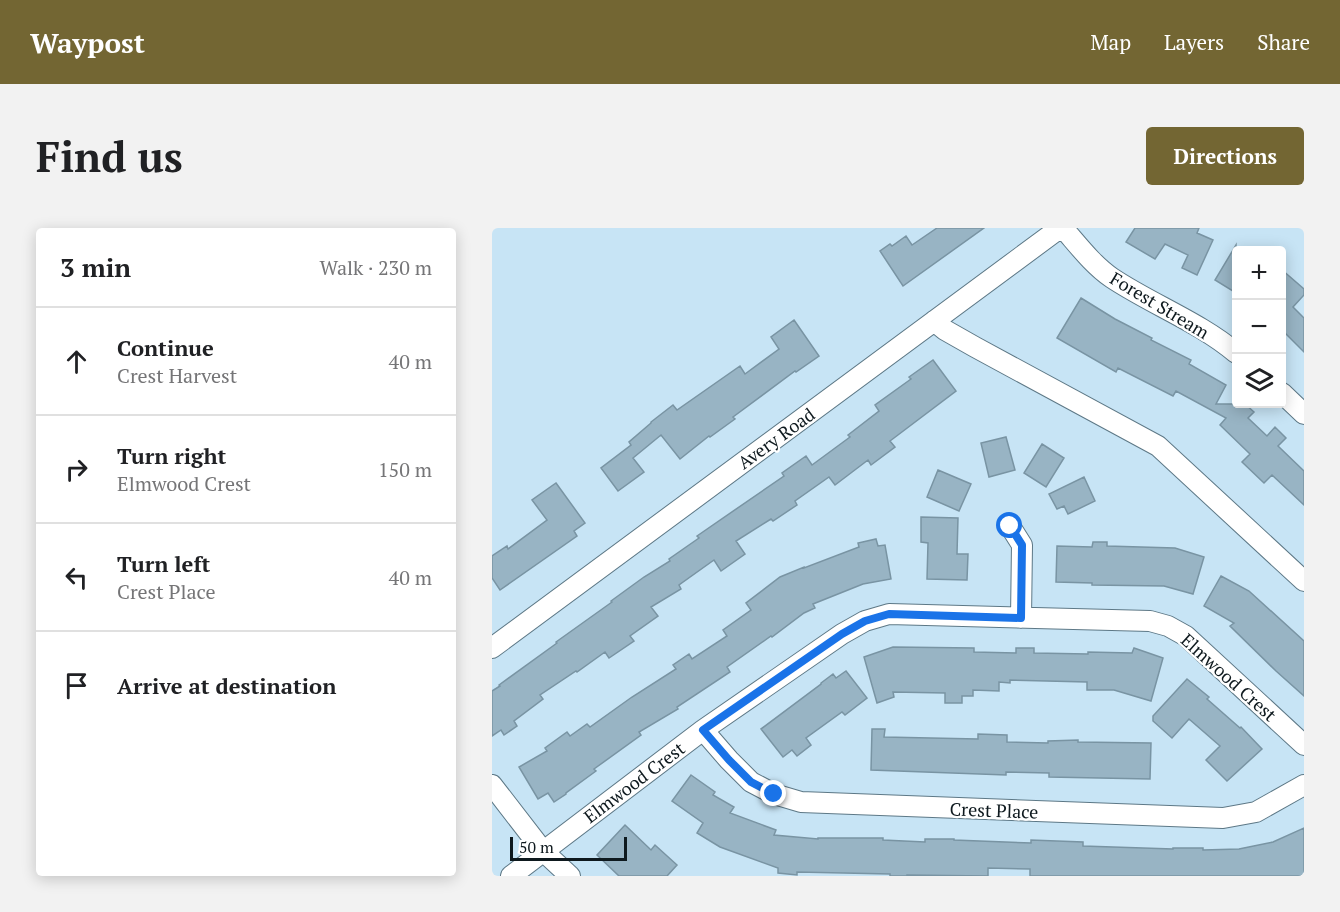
<!DOCTYPE html>
<meta charset="utf-8">
<style>
body{margin:0;font-family:"PT Serif",serif;background:#f2f2f2;color:#202124}
.controls{position:absolute;right:18px;top:18px;display:grid;overflow:hidden;border-radius:6px;box-shadow:0 3px 15px #0003}
.controls button{width:54px;height:54px;display:grid;place-items:center;padding:0;border:0;border-bottom:2px solid #e0e0e0;background:#fff;color:#202124;font:30px sans-serif}
.scale{position:absolute;left:18px;bottom:15px;width:117px;box-sizing:border-box;padding-left:6px;border:3px solid #0e191e;border-top:0;font-size:16px;line-height:21px;white-space:nowrap;color:#0e191e;-webkit-text-stroke:4px #fff;paint-order:stroke}
.stop{position:absolute;width:18px;height:18px;margin:-14px;border:4px solid #1a73e8;border-radius:50%;background:#fff}
.stop.end{background:#1a73e8;border-color:#fff;box-shadow:0 2px 6px #0008}
.list{margin:0;padding:0;list-style:none}
h2{display:flex;justify-content:space-between;align-items:center;height:78px;margin:0;padding:0 24px;font-size:26px}
h2 small{font-size:20px;font-weight:400;color:#757577}
.list li{display:grid;grid-template-columns:39px 1fr auto;gap:18px;align-items:center;box-sizing:border-box;height:108px;padding:0 24px;border-top:2px solid #e0e0e0}
.list b{display:block;font-size:22px;white-space:nowrap}
.list p{margin:0;font-size:20px;white-space:nowrap;color:#757577}
.list em{font-size:20px;font-style:normal;color:#757577}
.icon{flex:none;width:33px;height:33px;fill:none;stroke:currentColor;stroke-width:2;stroke-linecap:round;stroke-linejoin:round}
.map{position:relative;flex:none;width:812px;height:648px;overflow:hidden;border-radius:6px}
header{display:flex;align-items:center;gap:36px;box-sizing:border-box;height:84px;padding:0 30px;background:#736633;color:#fff}
header strong{font-size:28px}
nav{display:flex;gap:33px;margin-inline-start:auto;font-size:21px}
.intro{display:flex;align-items:center;justify-content:space-between;box-sizing:border-box;height:144px;padding:0 36px}
h1{margin:0;font-size:42px}
.button{padding:15px 27px;border-radius:6px;background:#736633;color:#fff;font-size:21px;font-weight:700}
main{display:flex;gap:36px;padding:0 36px}
aside{flex:1;background:#fff;border-radius:6px;box-shadow:0 3px 15px #0003}
.map>svg:first-child{display:block}
</style>
<header>
<strong>Waypost</strong>
<nav><a>Map</a><a>Layers</a><a>Share</a></nav>
</header>
<div class="intro"><h1>Find us</h1><a class="button">Directions</a></div>
<main>
<aside>
<h2>3 min<small>Walk · 230 m</small></h2>
<ul class="list">
<li><svg class="icon" aria-label="ahead" viewBox="0 0 24 24"><path d="M12 20V5M6 11l6-6 6 6"/></svg><div><b>Continue</b><p>Crest Harvest</p></div><em>40 m</em></li>
<li><svg class="icon" aria-label="right" viewBox="0 0 24 24"><path d="M7 20v-9h11M14 6l5 5-5 5"/></svg><div><b>Turn right</b><p>Elmwood Crest</p></div><em>150 m</em></li>
<li><svg class="icon" aria-label="left" viewBox="0 0 24 24"><path d="M17 20v-9H6M10 6l-5 5 5 5"/></svg><div><b>Turn left</b><p>Crest Place</p></div><em>40 m</em></li>
<li><svg class="icon" aria-label="arrive" viewBox="0 0 24 24"><path d="M6 21V4h12l-3 4 3 4H6"/></svg><div><b>Arrive at destination</b></div></li>
</ul>
</aside>
<div class="map">
<svg width="812" height="648" viewBox="0 0 812 648">
<rect width="100%" height="100%" fill="#c7e4f5"/>
<path fill="#98b4c4" stroke="#7994a3" stroke-width="1.5" d="M445,0h47l-81,58 -23,-35 10,-7 2,2 14,-10 6,9z
M643,0h64l-2,5 16,7 -16,35 -15,-7 6,-13 -23,-11 -10,15 -29,-17z
M744,17v48l-21,-13z
M789,41l23,20v6l-11,12 11,11v34l-23,-23z
M589,70l34,21 37,19 -1,2 40,20 -2,4 37,21 -10,19h29l9,8 -6,6 19,18 8,-9 11,11 -8,8 26,25v34l-32,-30 -8,8 -22,-21 8,-8 -30,-29 6,-7 -50,-27 -3,5 -55,-28 -2,4 -59,-34z
M302,92l25,36 -23,16 -1,-1 -62,46 2,2 -25,18 -1,-1 -29,23 -19,-24 -28,23 11,14 -26,19 -17,-23 30,-23 -2,-3 22,-19v-1l22,-17 4,5 63,-44 5,8 34,-25 -8,-12z
M441,132l23,31 -66,50 5,6 -24,18 -3,-5 -33,25 -6,-8 -34,24 2,4 -24,16 -2,-2 -35,22 9,13 -24,17 -7,-11 -35,25 2,4 -30,18 7,9 -28,20 4,5 -25,17 -4,-6 -28,20 -1,-1 -36,24 3,4 -29,22 3,5 -13,9 -3,-5 -9,6v-45l8,-5 -1,-1 58,-42 -1,-1 56,-40 -1,-1 33,-24 26,-16 -1,-2 30,-21 -2,-2 87,-60 -2,-3 24,-17 6,9 38,-28 -2,-2 31,-24 -4,-6 36,-26 -2,-2z
M514,209l9,33 -26,7 -8,-34z
M550,216l22,14 -18,29 -22,-14z
M446,242l33,14 -12,27 -32,-14z
M592,249l11,24 -27,13 -4,-8 -7,3 -8,-15z
M64,255l29,40 -11,8 3,5 -77,54 -8,-12v-22l15,-10 1,3 39,-29 -15,-20z
M429,289l37,1 -1,36h11l-1,26 -40,-1 1,-36 -7,-1z
M384,311l2,7 7,-1 6,34 -28,5 -50,20 2,4 -11,5 -32,24 -1,-1 -44,31 3,5 -53,35 1,2 -39,23 2,3 -47,34 2,2 -30,22v1l-12,8 -6,-9 -10,6 -19,-32 28,-16 -2,-3 22,-16 3,4 17,-12 3,3 42,-30 44,-28 -3,-4 16,-11 3,5 35,-23 -4,-6 28,-20 -5,-7 34,-26 24,-10v1l55,-21 -1,-4z
M601,314h14v4l68,2 29,9 -11,37 -29,-8 -72,-1v-2l-36,-1 1,-36 35,1z
M729,348l28,15 55,50v55l-28,-25 -46,-45 4,-3 -30,-17z
M401,419l81,1v4l42,1v-5h18v5l54,1v-2l44,1 2,-5 29,10 -12,43 -37,-11h-27v-8l-77,-2v3l-11,-1v9l-26,-1v6h-11v7h-17v-10l-52,-1 1,5 -17,6 -13,-46z
M354,443l21,27 -22,17 -3,-3 -36,26 5,7 -14,11 -5,-6 -9,7 -22,-28 60,-45v-1l12,-9 3,4z
M695,451l22,18 -2,2 33,29 1,-1 21,22 -35,32 -21,-21 14,-14 -31,-27 -17,19 -19,-17v-5z
M380,501h13l-1,8 94,2v-5l29,1v7l41,1v-2l30,-1v2l73,1 -1,36 -101,-2v-4l-43,-1v3l-135,-5z
M199,547l24,17 -2,3 21,12 -4,6 46,17 -2,5 44,4v-1h65v2l42,2v-3h29v1l77,3v-3l52,2v4l90,3v-1h30v2l36,-1 34,-7 31,-14v48h-274v-7l-42,-1v8l-81,-1v1h-17v-2l-93,-2v3l-19,-2v-5l-58,-21 -23,-14 6,-10 -31,-22z
M133,597l26,25 4,-5 22,20 -10,11h-48l-22,-21z"/>
<g fill="none" stroke-linecap="round" stroke-linejoin="round">
<defs>
<path id="minor" d="M571,0c15,17 30,37 49,50 39,26 89,45 124,75
M442,93l11,9 30,17 183,99 146,135
M790,165l22,21
M518,298l12,19 -1,73
M0,420l568,-420
M211,502l26,30 22,22 23,12 27,8 422,16 33,-6 48,-27
M0,557l51,66 27,25
M19,648l192,-146 139,-96 23,-13 24,-7 261,7 18,5 18,10 118,109"/>
</defs>
<use href="#minor" stroke="#5d7886" stroke-width="22"/>
<use href="#minor" stroke="#fff" stroke-width="20"/>
</g>
<g fill="none" stroke-linecap="round" stroke-linejoin="round">
<path stroke="#1a73e8" stroke-width="8" d="M282,566l-23,-12 -22,-22 -26,-30 139,-96 23,-13 24,-7 132,4 1,-73 -12,-19"/>
</g>
<g text-anchor="middle" dominant-baseline="central" stroke-width="4.5" stroke-linejoin="round" paint-order="stroke">
<g font-size="18" fill="#0e191e" stroke="#fff">
<text transform="translate(668 77) rotate(31)">Forest Stream</text>
<text transform="translate(284 210) rotate(-36)">Avery Road</text>
<text transform="translate(737 449) rotate(42)">Elmwood Crest</text>
<text transform="translate(142 554) rotate(-37)">Elmwood Crest</text>
<text transform="translate(502 582) rotate(2)">Crest Place</text>
</g>
</g>
</svg>
<div class="controls">
<button>+</button>
<button>−</button>
<button><svg class="icon" aria-label="layers" viewBox="0 0 24 24"><path d="M12 4l9 5-9 5-9-5zM3 14l9 5 9-5"/></svg></button>
</div>
<div class="scale">50 m</div>
<div class="stop" style="left:518px;top:298px"></div>
<div class="stop end" style="left:282px;top:566px"></div>
</div>
</main>
